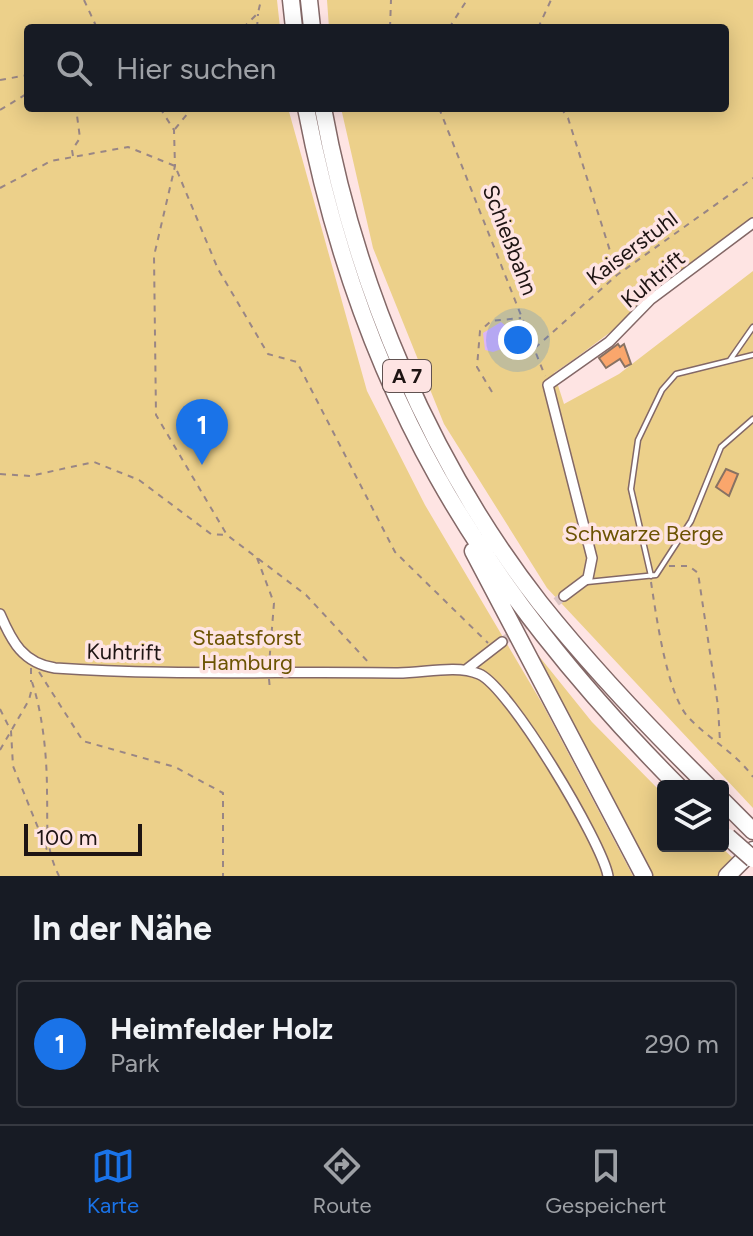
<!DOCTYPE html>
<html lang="de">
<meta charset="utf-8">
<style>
body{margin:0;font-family:Figtree,sans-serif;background:#20242c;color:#f1f3f6}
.controls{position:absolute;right:24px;bottom:24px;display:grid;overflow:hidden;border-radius:8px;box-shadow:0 4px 20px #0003}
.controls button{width:72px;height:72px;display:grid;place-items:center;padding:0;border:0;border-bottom:2px solid #363941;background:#171b24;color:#f1f3f6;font:40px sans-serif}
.scale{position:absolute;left:24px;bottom:20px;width:118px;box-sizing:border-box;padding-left:8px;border:4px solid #1e1413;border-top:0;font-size:22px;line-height:28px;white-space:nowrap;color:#1e1413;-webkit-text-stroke:6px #fee4e3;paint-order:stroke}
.you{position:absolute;left:518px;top:340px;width:28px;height:28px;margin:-20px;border:6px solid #fff;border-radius:50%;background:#1a73e8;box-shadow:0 0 0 12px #1a73e833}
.badge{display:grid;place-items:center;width:52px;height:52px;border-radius:50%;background:#1a73e8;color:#fff;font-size:26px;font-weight:700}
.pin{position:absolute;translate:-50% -66px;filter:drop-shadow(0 2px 4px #0008)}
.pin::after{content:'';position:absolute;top:42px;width:28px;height:24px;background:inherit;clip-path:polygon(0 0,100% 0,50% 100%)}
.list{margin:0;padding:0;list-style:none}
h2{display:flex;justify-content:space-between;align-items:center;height:104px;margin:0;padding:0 32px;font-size:34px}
h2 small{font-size:26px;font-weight:400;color:#9ea1a6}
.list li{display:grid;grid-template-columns:52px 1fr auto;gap:24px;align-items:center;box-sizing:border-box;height:128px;margin:0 16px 16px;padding:0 16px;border:2px solid #363941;border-radius:8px}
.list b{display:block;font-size:30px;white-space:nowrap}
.list p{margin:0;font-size:26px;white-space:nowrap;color:#9ea1a6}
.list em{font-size:26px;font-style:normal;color:#9ea1a6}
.icon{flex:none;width:44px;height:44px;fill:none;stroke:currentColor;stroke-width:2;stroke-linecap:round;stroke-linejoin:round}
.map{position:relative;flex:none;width:753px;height:876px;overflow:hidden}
.search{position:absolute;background:#171b24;box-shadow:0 4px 20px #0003;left:24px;right:24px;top:24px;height:88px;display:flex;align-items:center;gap:20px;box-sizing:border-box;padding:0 28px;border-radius:8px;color:#9ea1a6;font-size:30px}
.sheet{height:248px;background:#171b24}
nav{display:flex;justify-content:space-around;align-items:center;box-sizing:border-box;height:112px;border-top:2px solid #363941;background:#171b24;font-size:22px;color:#9ea1a6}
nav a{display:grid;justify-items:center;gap:4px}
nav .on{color:#1a73e8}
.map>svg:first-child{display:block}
</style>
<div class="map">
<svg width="753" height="876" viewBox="0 0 753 876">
<rect width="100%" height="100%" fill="#fee4e3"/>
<path fill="#ecd08a" d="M0,0h277l3,28h-252v80h260l79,283 58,114 118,200 90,171h-633z
M327,0h426v218c-67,51 -129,108 -199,155l10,31 55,-30 134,-103v537l-206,-220 -103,-164 -71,-176 -32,-140h384v-80h-396z
M530,645l62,77 71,72v52h57l15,14 -14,16h-72z"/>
<path fill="#ddb5f6" d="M501,322l15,12 3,9 -26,9 -8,-2 -2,-17z"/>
<path fill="#faa66c" stroke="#887263" stroke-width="2" d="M618,344l2,3 4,-3 7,20 -6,3 -5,-8 -14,9 -7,-10z
M726,469l12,5 -9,22 -13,-9z"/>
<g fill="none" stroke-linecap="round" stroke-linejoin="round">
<path stroke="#dcc5c4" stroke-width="9" stroke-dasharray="9 4.5" stroke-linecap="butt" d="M502,642l62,-46"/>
<defs>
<path id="service" d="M730,360l23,-33
M651,576l-20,-87 7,-49 24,-50 14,-16 77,-19
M587,582l69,-7 35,-54 30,-74 32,-28"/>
<path id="minor" d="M564,596l24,-18 4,-20 -44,-173 61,-43 41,-42 103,-77
M0,614c12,28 23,49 55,54 113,8 227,3 340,5 26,1 60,-9 84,1 30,12 123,168 129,202
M467,669l35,-27"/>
<path id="motorway" d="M291,0l3,28
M309,0l3,28
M306,108c54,281 172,476 372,678
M323,108c32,176 107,354 217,495 52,65 109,125 168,183
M473,551l171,325
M723,801l30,30
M727,876l26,-26"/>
</defs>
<use href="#service" stroke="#836867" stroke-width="7"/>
<use href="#minor" stroke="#836867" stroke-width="12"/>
<use href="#motorway" stroke="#836867" stroke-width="19"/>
<path stroke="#998685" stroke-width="2" stroke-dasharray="6 6" stroke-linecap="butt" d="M84,0l13,28
M243,28l15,-15 3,-13
M257,28l1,-14
M390,28l1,-28
M449,28l18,-28
M538,28l13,-28
M0,80l28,-5
M160,108l14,22 1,36 -21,90 2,159 71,120 79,60 64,69
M439,108l106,268
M561,108l7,10 49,155
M0,110l28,-17
M175,129l17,-21
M73,156l-1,-6 8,-12 -4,-30
M0,188l51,-27 77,-14 47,19 43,103 50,85 29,8 98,190 93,91
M535,348l82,-73 136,-97
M492,392l-15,-25 3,-36 11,-10 30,-3
M0,474l30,2 64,-14 45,18 72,54 15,1
M257,558l17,45 -5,62
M669,566h20l9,7 20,133 2,36
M651,582c5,32 16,114 38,136 22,23 45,33 64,59
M31,668v14
M39,672l44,69 92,26 48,26v83
M269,679l1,11
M32,682c11,33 15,75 15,110 1,34 -3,53 12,84
M0,709l11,22 2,35 34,84
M0,750l29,-50 3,-12"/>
<use href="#service" stroke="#fff" stroke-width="4"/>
<use href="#minor" stroke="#fff" stroke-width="9"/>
<use href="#motorway" stroke="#fff" stroke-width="16"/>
<defs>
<path id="motorway-bridge" d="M728,837l25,22"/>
</defs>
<use href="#motorway-bridge" stroke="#836867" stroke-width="19" stroke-linecap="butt"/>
<use href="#motorway-bridge" stroke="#fff" stroke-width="16"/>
</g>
<g text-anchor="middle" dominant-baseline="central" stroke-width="7" stroke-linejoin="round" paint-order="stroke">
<rect fill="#fee4e3" stroke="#615251" stroke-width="2" x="383" y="360" width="48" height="32" rx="6"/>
<g font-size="20" font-weight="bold" fill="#1e1413">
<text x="407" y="376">A 7</text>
</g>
<g font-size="22" fill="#1e1413" stroke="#fee4e3">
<text transform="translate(510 240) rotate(69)">Schießbahn</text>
<text transform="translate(632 248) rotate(-37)">Kaiserstuhl</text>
<text transform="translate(653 279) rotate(-40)">Kuhtrift</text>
<text transform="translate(124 652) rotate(1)">Kuhtrift</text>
</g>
<g font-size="22" fill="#6b5302" stroke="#fee4e3">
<text x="644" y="533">Schwarze Berge</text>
<text x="247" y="637">Staatsforst<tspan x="247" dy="25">Hamburg</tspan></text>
</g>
</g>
</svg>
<div class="controls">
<button><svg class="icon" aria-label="layers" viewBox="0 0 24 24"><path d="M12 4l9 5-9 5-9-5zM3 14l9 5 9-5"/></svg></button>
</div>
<div class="scale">100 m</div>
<div class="you"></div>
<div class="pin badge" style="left:202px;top:465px">1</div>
<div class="search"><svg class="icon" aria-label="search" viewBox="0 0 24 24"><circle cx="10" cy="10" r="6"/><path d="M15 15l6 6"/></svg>Hier suchen</div>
</div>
<section class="sheet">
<h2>In der Nähe<small></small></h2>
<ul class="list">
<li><span class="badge">1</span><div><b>Heimfelder Holz</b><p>Park</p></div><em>290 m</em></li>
</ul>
</section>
<nav>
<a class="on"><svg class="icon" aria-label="map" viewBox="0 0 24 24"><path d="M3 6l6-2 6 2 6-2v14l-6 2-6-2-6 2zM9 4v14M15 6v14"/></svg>Karte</a>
<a><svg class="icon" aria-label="directions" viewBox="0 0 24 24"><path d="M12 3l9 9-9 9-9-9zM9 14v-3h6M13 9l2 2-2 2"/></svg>Route</a>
<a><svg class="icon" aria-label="saved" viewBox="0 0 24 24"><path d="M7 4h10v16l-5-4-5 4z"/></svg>Gespeichert</a>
</nav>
